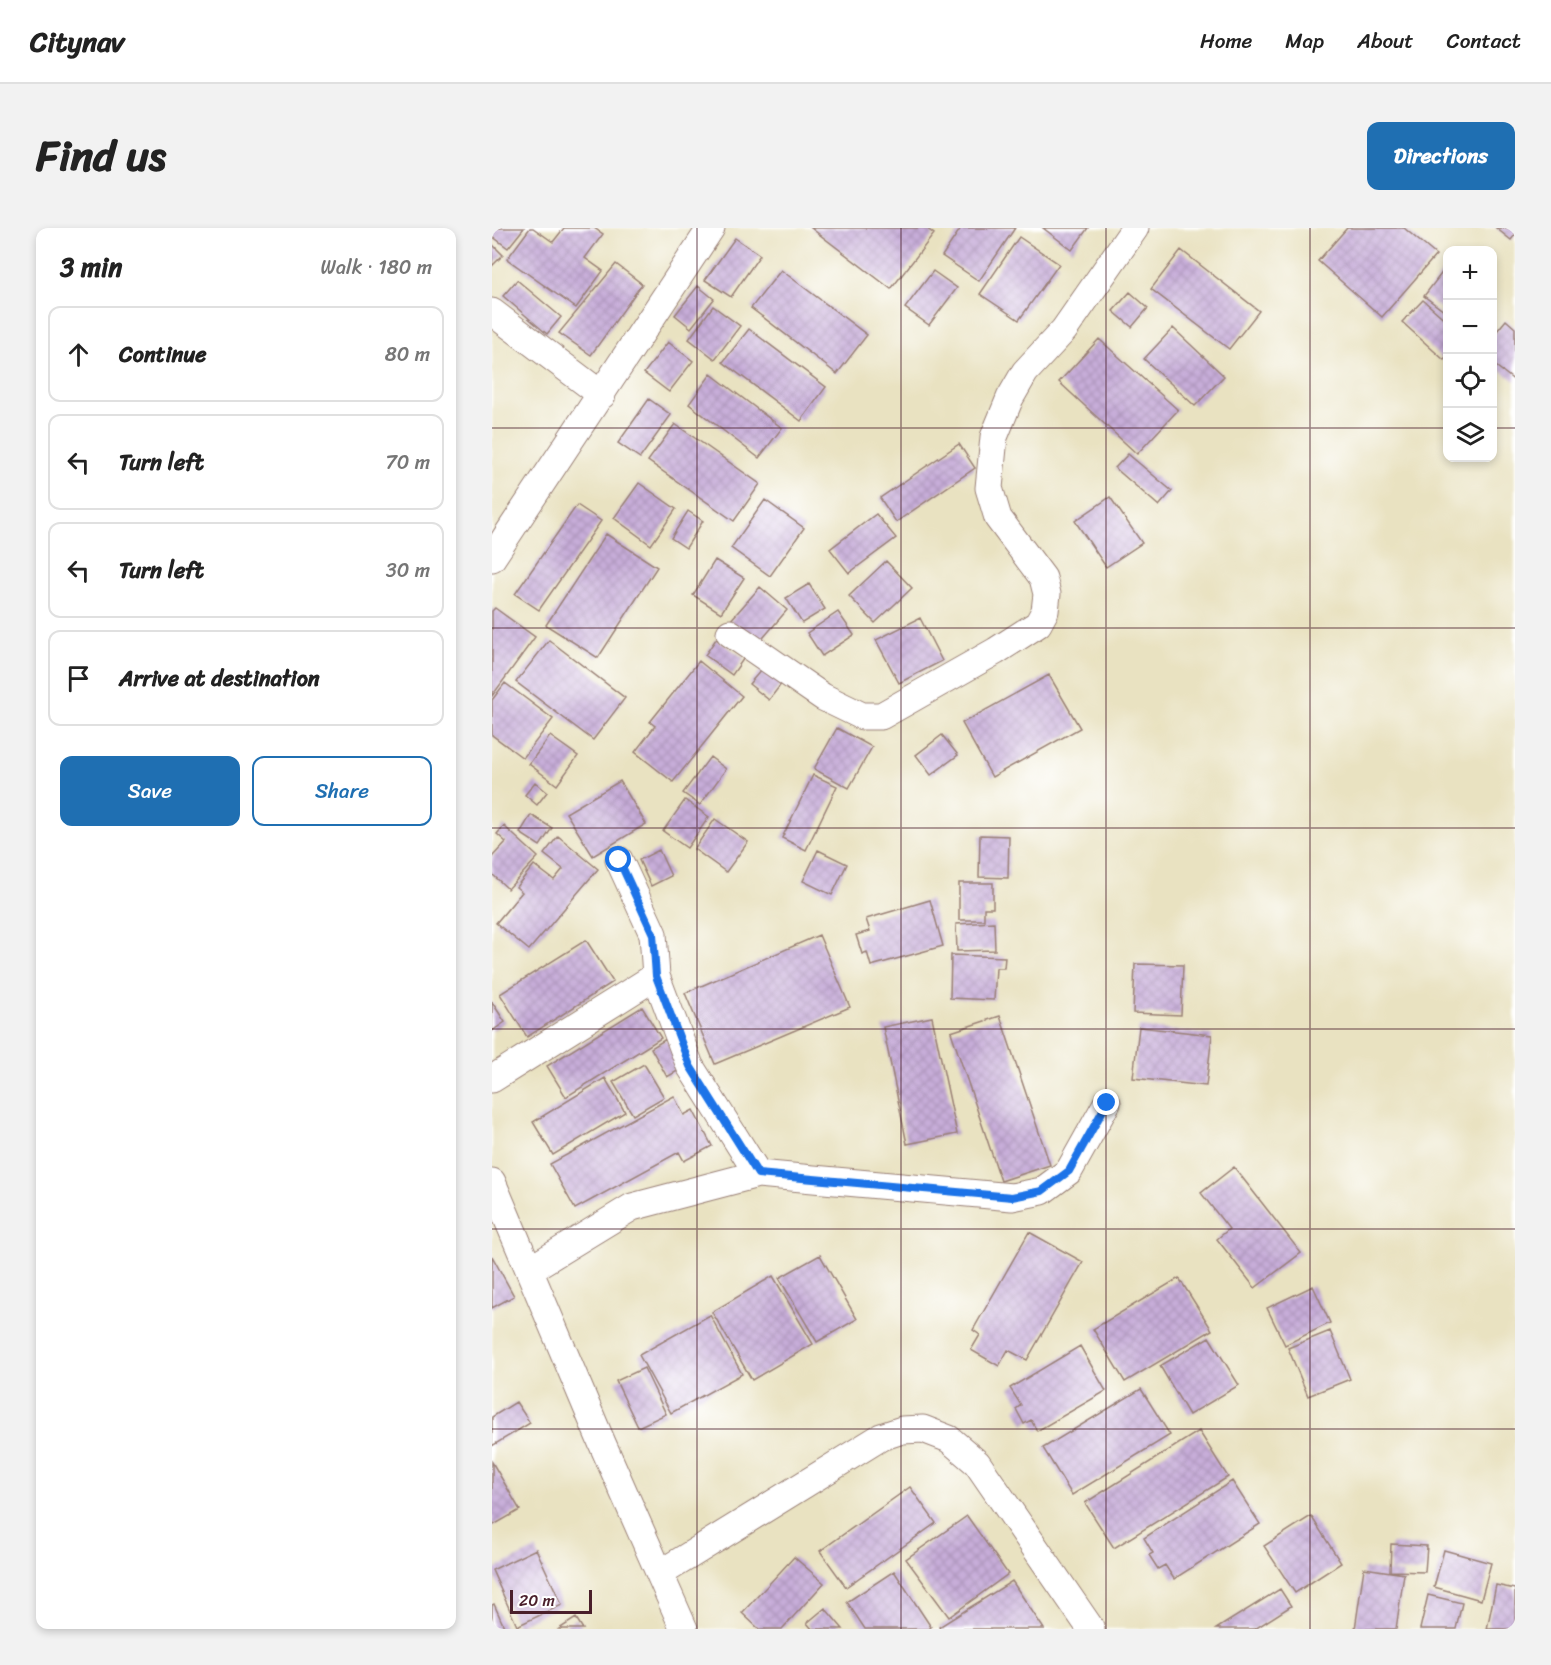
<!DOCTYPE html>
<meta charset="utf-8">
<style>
body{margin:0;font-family:Sriracha,sans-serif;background:#f2f2f2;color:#222}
.controls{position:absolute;right:18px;top:18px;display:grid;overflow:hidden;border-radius:12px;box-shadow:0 3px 9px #0003}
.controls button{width:54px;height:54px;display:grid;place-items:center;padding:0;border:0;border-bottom:2px solid #e0e0e0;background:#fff;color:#222;font:30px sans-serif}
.scale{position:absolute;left:18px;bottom:15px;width:82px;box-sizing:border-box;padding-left:6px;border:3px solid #4a1f2b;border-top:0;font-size:16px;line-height:21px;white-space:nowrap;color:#4a1f2b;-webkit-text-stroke:4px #fff;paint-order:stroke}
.stop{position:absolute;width:18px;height:18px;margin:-14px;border:4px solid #1a73e8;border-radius:50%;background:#fff}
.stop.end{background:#1a73e8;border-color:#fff;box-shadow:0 2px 6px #0008}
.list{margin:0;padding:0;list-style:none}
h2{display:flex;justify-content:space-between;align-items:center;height:78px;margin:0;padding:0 24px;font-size:26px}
h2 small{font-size:20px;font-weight:400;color:#767676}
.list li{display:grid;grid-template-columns:39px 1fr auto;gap:18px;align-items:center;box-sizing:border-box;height:96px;margin:0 12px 12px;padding:0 12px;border:2px solid #e0e0e0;border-radius:12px}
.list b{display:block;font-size:22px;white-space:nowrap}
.list em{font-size:20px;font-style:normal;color:#767676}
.actions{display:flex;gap:12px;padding:18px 24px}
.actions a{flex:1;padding:14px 0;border:2px solid #1f6fb2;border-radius:12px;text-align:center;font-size:21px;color:#1f6fb2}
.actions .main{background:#1f6fb2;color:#fff}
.icon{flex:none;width:33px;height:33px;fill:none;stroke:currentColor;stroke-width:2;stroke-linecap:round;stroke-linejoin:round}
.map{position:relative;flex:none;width:1023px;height:1401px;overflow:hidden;border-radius:12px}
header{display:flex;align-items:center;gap:36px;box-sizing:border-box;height:84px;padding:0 30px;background:#fff;border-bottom:2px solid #e0e0e0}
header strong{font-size:28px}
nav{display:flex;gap:33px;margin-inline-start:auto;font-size:21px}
.intro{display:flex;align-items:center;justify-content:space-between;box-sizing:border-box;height:144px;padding:0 36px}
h1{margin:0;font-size:42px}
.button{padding:15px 27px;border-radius:12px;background:#1f6fb2;color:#fff;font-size:21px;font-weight:700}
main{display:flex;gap:36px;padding:0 36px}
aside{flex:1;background:#fff;border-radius:12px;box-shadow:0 3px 9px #0003}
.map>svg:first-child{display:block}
</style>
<header>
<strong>Citynav</strong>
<nav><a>Home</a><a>Map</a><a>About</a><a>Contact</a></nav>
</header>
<div class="intro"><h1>Find us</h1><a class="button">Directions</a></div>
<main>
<aside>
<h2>3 min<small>Walk · 180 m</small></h2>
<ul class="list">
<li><svg class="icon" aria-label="ahead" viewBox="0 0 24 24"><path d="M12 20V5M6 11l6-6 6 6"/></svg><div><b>Continue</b></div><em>80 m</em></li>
<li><svg class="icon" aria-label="left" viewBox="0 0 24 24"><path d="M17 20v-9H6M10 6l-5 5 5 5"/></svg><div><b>Turn left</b></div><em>70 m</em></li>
<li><svg class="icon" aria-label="left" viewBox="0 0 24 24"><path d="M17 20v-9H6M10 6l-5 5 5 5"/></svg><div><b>Turn left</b></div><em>30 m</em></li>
<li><svg class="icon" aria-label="arrive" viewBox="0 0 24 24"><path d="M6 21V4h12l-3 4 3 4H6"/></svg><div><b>Arrive at destination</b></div></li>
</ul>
<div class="actions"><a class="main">Save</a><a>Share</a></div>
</aside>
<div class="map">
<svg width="1023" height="1401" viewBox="0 0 1023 1401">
<defs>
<pattern id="building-cross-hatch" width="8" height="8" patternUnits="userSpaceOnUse" patternTransform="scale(1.5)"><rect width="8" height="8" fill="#c7add9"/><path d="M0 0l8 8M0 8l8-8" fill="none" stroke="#ac94ba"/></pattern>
</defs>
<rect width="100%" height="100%" fill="#fff"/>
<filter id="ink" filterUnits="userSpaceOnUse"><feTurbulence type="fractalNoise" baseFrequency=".0167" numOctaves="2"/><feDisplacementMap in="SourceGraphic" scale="12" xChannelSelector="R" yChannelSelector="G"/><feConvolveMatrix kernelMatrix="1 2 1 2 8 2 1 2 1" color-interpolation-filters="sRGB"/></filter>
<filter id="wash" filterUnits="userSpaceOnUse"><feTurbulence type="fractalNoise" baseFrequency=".008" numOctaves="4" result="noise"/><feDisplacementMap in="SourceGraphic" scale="24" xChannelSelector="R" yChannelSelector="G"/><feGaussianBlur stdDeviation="1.35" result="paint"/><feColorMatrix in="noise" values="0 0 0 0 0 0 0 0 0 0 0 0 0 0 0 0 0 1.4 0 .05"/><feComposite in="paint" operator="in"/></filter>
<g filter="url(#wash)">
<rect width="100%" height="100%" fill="#e9e2c1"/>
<g id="blocks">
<path fill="url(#building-cross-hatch)" d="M0,0h32l-16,20 -16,-12z
M38,0h3l20,14 11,-14h30l9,6 -18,24 18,13 -27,37 -69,-49z
M319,0h115l8,6 -43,55z
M469,0h54l-36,53 -37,-25z
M551,0h45l-16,22z
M855,0h57l32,27 -54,62 -64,-56z
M1004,0h19v7l-4,5z
M527,9l40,27 -40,56 -39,-26z
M243,10l25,17 -29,42 -26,-17z
M0,16l11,11 -11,11z
M689,22l78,61 -30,38 -78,-60z
M124,36l26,20 -51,71 -32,-22z
M289,42l86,65 -30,39 -86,-66z
M952,42l4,2v42l-24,-18z
M441,43l24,17 -28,37 -24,-17z
M25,52l44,37 -14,17 -44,-38z
M206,58l16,13 -23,29 -16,-13z
M638,64l18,16 -16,19 -19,-16z
M931,72l25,22v34l-4,4 -42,-38z
M221,78l27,20 -25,33 -26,-20z
M1014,92l9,8v53l-23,-18v-26z
M681,100l51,48 -29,30 -51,-47z
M257,101l77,58 -25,34 -78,-59z
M607,111l79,71 -41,44 -78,-72z
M176,114l25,19 -24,31 -25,-19z
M219,146l71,54 -23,30 -70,-54z
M157,171l22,16 -31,43 -22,-15z
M183,196l85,60 -26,37 -86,-60z
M467,216l16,24 -79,54 -16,-24z
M636,226l44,37 -13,15 -44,-38z
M147,255l37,26 -25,36 -37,-27z
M618,269l32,46 -36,24 -31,-46z
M273,272l39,28 -34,48 -39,-28z
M85,277l24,16 -62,89 -24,-16z
M196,283l15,10 -17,27 -15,-10z
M384,286l20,24 -47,35 -19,-24z
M114,306l51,33 -59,91 -52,-33z
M223,332l29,18 -23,35 -28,-18z
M394,333l26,27 -37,35 -26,-27z
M317,356l16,25 -23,14 -16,-25z
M268,359l27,23 -29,34 -28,-23z
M3,380l40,29 -43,59v-85z
M346,384l16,23 -32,21 -15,-23z
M428,390l22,43 -43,22 -23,-43z
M224,411l28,19 -12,17 -27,-20z
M57,412l76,58 -32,42 -77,-58z
M207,433l43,35 -69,86 -38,-30 20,-26 -5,-4z
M271,440l19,15 -13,17 -20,-16z
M557,447l31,53 -88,49 -30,-54z
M13,455l48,36 -30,39 -31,-23v-35z
M345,500l35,19 -23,41 -35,-19z
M450,507l16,20 -27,20 -15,-20z
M58,508l28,20 -21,29 -28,-21z
M218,529l16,12 -26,36 -17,-12z
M321,547l24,11 -31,64 -24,-12z
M128,553l26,43 -53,32 -27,-43z
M43,554l12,10 -10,13 -12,-10z
M193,572l24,17 -22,31 -24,-17z
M39,587l21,13 -12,18 -20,-13z
M223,591l33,23 -22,30 -32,-23z
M12,598l34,31 -30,32 -16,-15v-17l14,-15 -9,-8z
M488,607l29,1 -1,42 -29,-1z
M66,608l40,33 -69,81 -33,-27 26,-31 -6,-5 18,-22 20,15 9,-11 -19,-15z
M167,622l12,26 -20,10 -12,-26z
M326,622l29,14 -15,31 -29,-14z
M467,655h34v25h-9v12h-25z
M438,672l13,46 -72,20 -4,-14 -5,2 -6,-19 14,-4 -4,-12z
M502,694l1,28 -38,1 -1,-27z
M327,707l31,72 -135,57 -30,-71z
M94,712l27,42 -86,55 -27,-43z
M459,727l54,2 -1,11h-8l-2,32 -44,-2z
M643,736l48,1 -2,50 -48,-2z
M0,774l13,20 -13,9z
M150,779l19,31 -95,59 -19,-31z
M508,788l50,149 -49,16 -50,-149z
M440,789l25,117 -50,10 -24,-117z
M647,799l73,8 -6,51 -73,-8z
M174,811l17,29 -16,9 -16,-29z
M152,836l20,33 -31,18 -20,-33z
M113,850l20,34 -72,43 -20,-33z
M182,868l10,19 9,-5 19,36 -28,15 -5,-9 -104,57 -25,-45z
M742,939l67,86 -46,35 -38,-49 12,-10 -28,-36z
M537,1004l54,30 -56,98 -19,-10 -9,16 -28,-16 9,-15 -7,-5z
M328,1027l37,64 -40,23 -38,-64z
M0,1028l22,40 -22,12z
M281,1048l40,68 -61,36 -40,-68z
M687,1050l33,52 -87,52 -32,-53z
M821,1058l17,37 -45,22 -18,-37z
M218,1087l32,59 -71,39 -32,-58z
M838,1103l20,48 -42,17 -20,-48z
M717,1109l30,48 -50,30 -29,-49z
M588,1118l26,45 -69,40 -6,-11 -7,4 -8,-15 5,-4 -11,-17z
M152,1140l22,46 -28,13 -22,-46z
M649,1161l29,46 -98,60 -29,-47z
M24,1174l14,21 -38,23v-29z
M707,1203l29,46 -114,71 -29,-45z
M0,1234l28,48 -28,16z
M740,1253l28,43 -86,55 -9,-14 -7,4 -9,-14 4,-2 -9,-15z
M418,1259l26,36 -90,64 -26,-36z
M475,1288l41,58 -59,43 -43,-58z
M819,1288l30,47 -46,30 -31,-47z
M899,1316l36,2 -2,26 -35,-1z
M44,1321l26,56 -45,21 -25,-56z
M952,1322l47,13 -10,37 -47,-13z
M302,1329l30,26 -42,46h-23l-17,-16z
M872,1340l40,6 -8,55h-41z
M402,1343l37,56 -2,2h-64l-18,-27z
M520,1353l32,48h-104l-1,-2z
M1004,1357l19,4v40h-28z
M788,1361l11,17 -36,23h-39z
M936,1367l34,8 -6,26h-36z
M2,1376l11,25h-13v-24z
M333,1380l18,21h-31l-5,-6z
M84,1390l7,11h-24z"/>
</g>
</g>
<g filter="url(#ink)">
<use href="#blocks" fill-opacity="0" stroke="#9a8076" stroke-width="1.5"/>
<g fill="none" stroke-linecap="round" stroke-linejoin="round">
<defs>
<path id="minor" d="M0,84l110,83
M0,330l219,-330
M238,405l93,64 39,19h19l115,-65 42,-27 7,-13 2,-17 -4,-16 -45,-60 -9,-30 5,-51 16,-39 15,-26 39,-42 71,-102
M127,632l34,74 3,42 34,90 68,108
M0,851l164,-103
M0,954l110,261 82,186
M37,1042l103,-63 126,-33 254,23 30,-6 27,-20 38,-68
M169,1345l220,-136 21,-7 21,-1 26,10 28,24 114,166"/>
</defs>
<use href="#minor" stroke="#9a8076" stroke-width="29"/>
<use href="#minor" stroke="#fff" stroke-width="27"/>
</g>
</g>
<g fill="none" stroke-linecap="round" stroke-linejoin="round" filter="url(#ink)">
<path stroke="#1a73e8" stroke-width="8" d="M127,632l34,74 3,42 34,90 68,108 254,23 30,-6 27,-20 38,-68"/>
</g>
<path fill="none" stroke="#4a1f2b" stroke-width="1.5" stroke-opacity="0.55" d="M205,0v1401M409,0v1401M614,0v1401M818,0v1401M0,200h956M1000,200h23M0,400h1023M0,600h1023M0,801h1023M0,1001h1023M0,1201h1023"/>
</svg>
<div class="controls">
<button>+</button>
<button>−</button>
<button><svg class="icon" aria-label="locate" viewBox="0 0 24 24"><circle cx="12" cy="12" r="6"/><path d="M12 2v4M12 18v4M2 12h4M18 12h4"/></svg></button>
<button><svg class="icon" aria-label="layers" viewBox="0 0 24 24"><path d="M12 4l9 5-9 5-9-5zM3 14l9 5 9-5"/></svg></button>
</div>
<div class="scale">20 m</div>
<div class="stop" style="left:127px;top:632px"></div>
<div class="stop end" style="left:615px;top:875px"></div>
</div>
</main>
